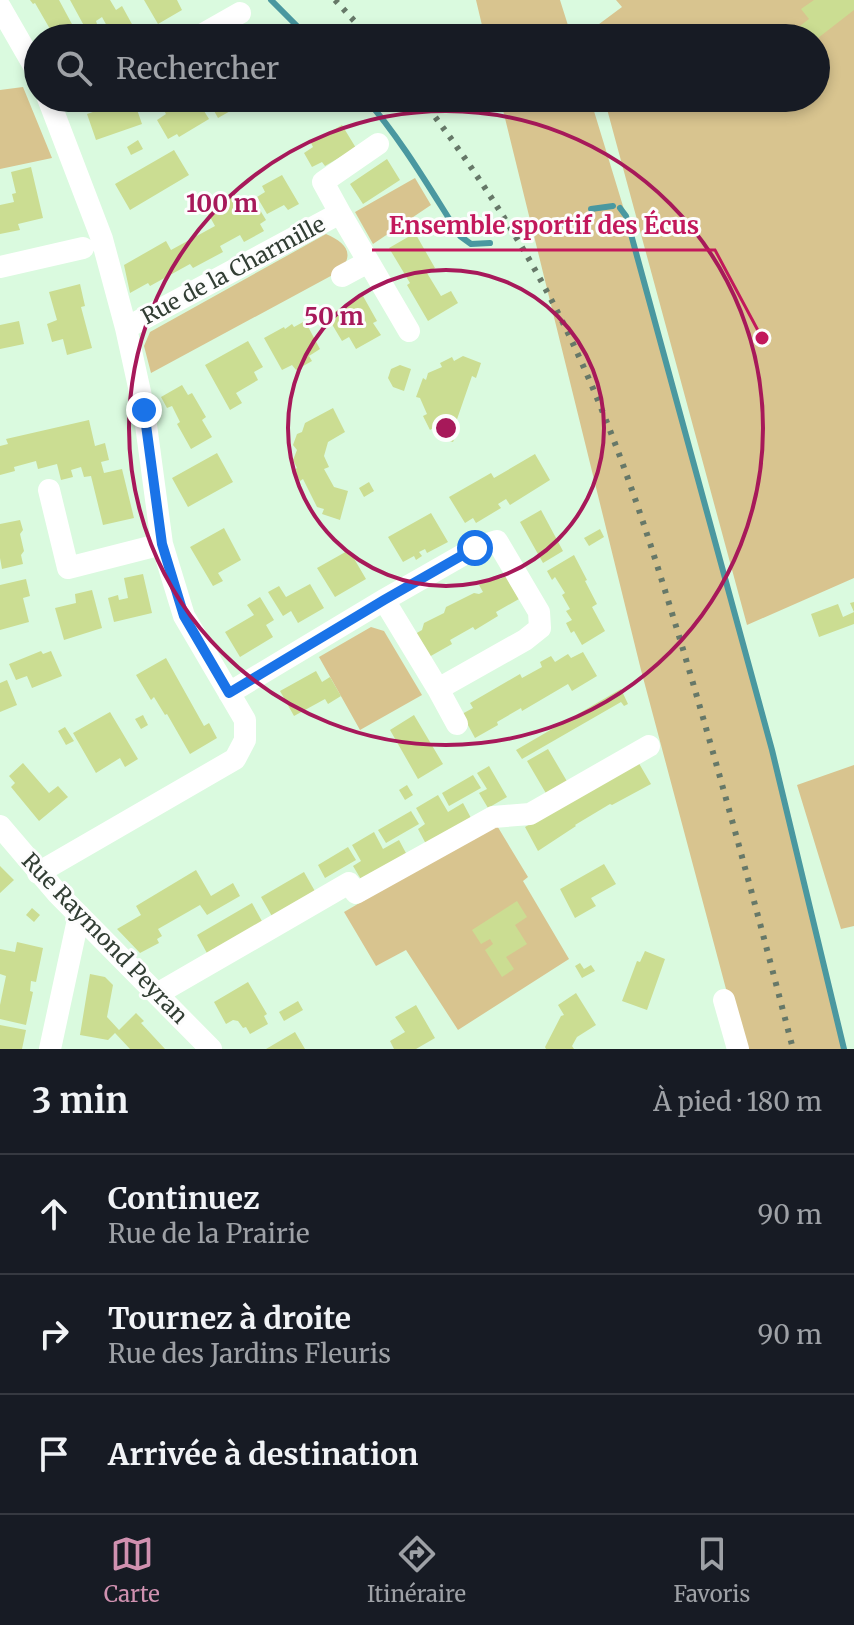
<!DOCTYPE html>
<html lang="fr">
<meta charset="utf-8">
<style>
body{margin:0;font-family:Merriweather,serif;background:#242831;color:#f1f3f6}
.stop{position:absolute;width:24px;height:24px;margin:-18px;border:6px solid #1a73e8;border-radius:50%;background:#fff}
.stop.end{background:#1a73e8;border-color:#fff;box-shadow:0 2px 8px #0008}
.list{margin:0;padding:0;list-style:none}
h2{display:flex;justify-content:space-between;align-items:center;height:104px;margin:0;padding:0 32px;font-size:34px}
h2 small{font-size:26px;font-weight:400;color:#9ea1a6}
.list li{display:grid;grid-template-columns:52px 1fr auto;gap:24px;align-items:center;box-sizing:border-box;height:120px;padding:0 32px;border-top:2px solid #363941}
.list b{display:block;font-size:30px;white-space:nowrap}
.list p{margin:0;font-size:26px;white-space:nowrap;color:#9ea1a6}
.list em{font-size:26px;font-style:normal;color:#9ea1a6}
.icon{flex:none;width:44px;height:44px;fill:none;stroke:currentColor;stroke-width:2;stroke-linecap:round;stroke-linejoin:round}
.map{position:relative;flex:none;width:854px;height:1049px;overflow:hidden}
.search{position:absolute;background:#171b24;box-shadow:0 4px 12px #0003;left:24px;right:24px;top:24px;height:88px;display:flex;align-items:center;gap:20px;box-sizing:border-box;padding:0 28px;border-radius:44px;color:#9ea1a6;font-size:30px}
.sheet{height:464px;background:#171b24}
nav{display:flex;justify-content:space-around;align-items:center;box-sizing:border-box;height:112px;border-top:2px solid #363941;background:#171b24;font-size:22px;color:#9ea1a6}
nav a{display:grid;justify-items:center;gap:4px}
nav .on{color:#d091b0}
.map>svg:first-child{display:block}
</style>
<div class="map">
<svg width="854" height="1049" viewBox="0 0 854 1049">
<rect width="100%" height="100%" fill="#dafadf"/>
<path fill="#d8c48f" d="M476,0h84l12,38h-87z
M616,0h238v578l-107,47 -143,-527h212v-60h-228l-1,-5 35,-26z
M23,87l29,71 -52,11v-79z
M500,98h90l36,118 146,534 72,299h-102l-101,-379z
M415,178l16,27 -58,39 -18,-32z
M326,234c18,8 30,18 14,37l-189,102 -7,-27 6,-14z
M371,627l13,4 38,64 -62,35 -41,-73z
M854,765v161l-13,3 -44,-144z
M496,824l32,53 -5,4 46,78 -111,71 -52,-80 -30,16 -32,-54z"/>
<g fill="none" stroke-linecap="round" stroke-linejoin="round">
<path stroke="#4a98a0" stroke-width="6" d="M271,0l38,38
M365,98c37,42 65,91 95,138l11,8 19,-1
M620,208l6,8 146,534 72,299
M591,209l22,-3
M532,231l33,-8"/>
</g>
<path fill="#cbdd92" d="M30,0h29l14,26 -19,10 -19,-33 -2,1z
M70,0h40l6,10 6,-4 11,20 -20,11 -11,-20 -6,4 2,6 -10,6z
M144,0h33l5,10 -24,14z
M814,0h40v10l-36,28h-34l25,-19 -8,-10z
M133,98l9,26 -46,16 -9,-26z
M157,98h39l13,21 -30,18 -2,-3 -9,5 -11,-19 9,-6z
M207,98h46l-35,20z
M342,125l14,23 -31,18 -3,-4 -10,5 -8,-14 9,-6 -2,-4z
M138,140l5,9 -12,6 -4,-8z
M174,150l15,25 -59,35 -15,-26z
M387,159l13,21 -37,24 -13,-20z
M31,167l12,51 -25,6 2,6 -20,4v-29l14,-3 -2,-8 4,-1 -5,-21z
M282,175l17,29 -11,6 -4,-5 -17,9 -10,-17 8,-5 -3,-6z
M233,192l5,8 7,-4 4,7 5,-3 12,20 -6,4 4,7 -20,11 -4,-7 -20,11 3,6 -30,16 -3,-4 -40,22 -2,-3 -18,10 -6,-28 42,-24 5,9 44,-24 -10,-18z
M415,233l20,35 -8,5 14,23 10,-5 7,12 -30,18 -21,-36 3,-2 -21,-35z
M80,284l5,22 -4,1 11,41 -25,7 -4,-16 -11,3 -5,-18 10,-4 -8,-28z
M363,296l14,25 -4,2 8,12 -25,14 -7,-12 -7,4 -15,-25z
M19,321l5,23 -24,5v-24z
M305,321l15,28 -11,7 3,5 -16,9 -4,-5 -10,5 -18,-32 20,-11 1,2 7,-5 2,3z
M248,341l15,26 -9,5 4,8 -22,13 6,10 -12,7 -25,-45z
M463,356l18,7 -5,15 -4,-2 -17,49 4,2 -6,15 -16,-5 -4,-9 -3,2 -7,-14 4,-2 -7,-16 -4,-1 7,-19 3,2 2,-7 14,-6 -2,-4 12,-6 2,4z
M400,365l11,4 -7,22 -11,-4 -5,-9 3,-9z
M182,385l6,10 4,-2 14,24 -4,3 10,17 -21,12 -14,-25 3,-2 -8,-16 -5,2 -6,-11z
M333,408l12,24 -17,10 -4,14 5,11 -5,2 10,18 14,4 -8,29 -18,-6 2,-5 -7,-2 -14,-28 -3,2 -6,-11 3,-2 -4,-8 4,-10 -4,-5 4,-11 5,-2 3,-9z
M89,420l6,26 10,-3 4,17 -8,2 3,11 18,-4 12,49 -31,7 -12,-49 -7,1 -3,-10 -10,3 2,7 -12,3 -4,-16 -19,5 -2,-8 -22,6 1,4 -15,4v-29l8,-2 -2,-5z
M217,453l16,29 -45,25 -16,-29z
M535,454l15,26 -40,25 -4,-6 -8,5 3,4 -25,15 -3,-5 -8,5 -16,-26 42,-24 3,5z
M369,482l5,9 -10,6 -5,-9z
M541,510l22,41 -20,12 -23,-41z
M431,513l17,29 -21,11 -2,-4 -6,3 3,4 -6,4 -2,-4 -11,6 -15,-25z
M20,520l3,10 -3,4 4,17 -3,4 2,9 -21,5 -2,-11v-34z
M224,528l17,32 -23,13 5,8 -10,5 -23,-39z
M600,529l4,8 -15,9 -5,-8z
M349,550l17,29 -31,18 -18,-29z
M574,555l13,25 -2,1 12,23 -5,3 13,24 -23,14 -8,-14 -3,2 -5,-10 6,-3 -6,-9 4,-2 -8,-14 3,-2 -10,-16 -3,3 -5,-9z
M143,574l9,39 -38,9 -6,-24 10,-3 1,5 9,-2 -4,-20z
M495,576l5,3 6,-3 13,23 -23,13 2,4 -23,14 -2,-3 -23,13 2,4 -23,13 -14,-23 7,-4 2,-7 20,-10 2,-6 28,-14 5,1 4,-2 -4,-7z
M26,579l4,17 -7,2 6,24 -29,8v-45z
M310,584l14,24 -26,15 -7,-12 -8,5 -15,-24 11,-6 7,11z
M92,590l10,38 -38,12 -9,-32 21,-5 -1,-9z
M260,597l14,23 -8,5 7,12 -33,20 -15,-25 29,-17 -7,-10z
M854,602v22l-35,13 -8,-23 27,-10 5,13 11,-5 -4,-9z
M41,651l2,3 8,-3 11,25 -30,12 -5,-12 -11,4 -7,-16z
M583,652l14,24 -25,15 -4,-7 -46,27 -1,-3 -24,14 1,3 -23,13 -13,-24 11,-6 -3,-5 50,-29 2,4 20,-11 -2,-5 11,-6 4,6 13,-8 3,4z
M166,658l38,68 5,-3 8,15 -27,16 -23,-40 -2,1 -11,-18 -3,3 -15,-25z
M316,671l6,11 8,-5 11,19 -13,8 -3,-5 -31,17 -14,-25z
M7,680l10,25 -17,7v-29z
M621,689l7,15 -4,2 -3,-4 -99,57 -6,-9z
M110,712l28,47 -13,8 -5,-9 -24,15 -23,-40z
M143,715l5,10 -7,4 -6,-10z
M414,715l29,49 -25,15 -28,-49z
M65,727l9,14 -8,4 -8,-14z
M548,749l20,34 -21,12 -20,-34z
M637,760l14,24 -39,21 -2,-1 -35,21 1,1 -38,25 -13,-24z
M23,763l26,30 9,-7 10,11 -29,24 -28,-34 4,-4 -6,-7z
M489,766l18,31 -19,11 -9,-15 8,-4 -10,-16z
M473,775l8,13 -32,18 -7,-13z
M407,785l6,10 -8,5 -6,-10z
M438,795l10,17 15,-9 8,15 -45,26 -8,-15 7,-5 -9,-16z
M411,811l8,13 -33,19 -8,-13z
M374,832l9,17 16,-9 8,15 -45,26 -9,-15 8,-5 -9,-16z
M348,847l8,13 -31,18 -7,-13z
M604,864l12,20 -25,14 5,8 -21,12 -15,-29z
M0,866l14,14 -14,13z
M196,870l15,26 22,-13 7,13 -33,19 -7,-10 -42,24 4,7 -5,3 2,4 -19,10 -23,-24 24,-14 -5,-9z
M304,872l12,21 -43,25 -12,-21z
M517,901l10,16 -12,8 12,19 -21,13 8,12 -12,8 -17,-27 8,-6 -3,-5 -9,5 -9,-14z
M252,903l11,20 -55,32 -11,-20z
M32,908l8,7 -6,7 -8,-7z
M17,942l26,6 -7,34 -5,-1 -1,10 3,1 -7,33 -26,-6v-14l6,-29 -6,-2v-25l15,3z
M645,951l20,8 -18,51 -25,-9 15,-40 3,1z
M580,963l4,6 7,-4 4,6 -13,7 -7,-12z
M90,974l15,3 8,8 -6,32 12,13 17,-17 8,8 -3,2 24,26h-35l-15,-16 -7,7 -28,-5z
M248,982l19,32 -3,2 4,8 -18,10 -4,-7 -3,1 -5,-7 -5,-1 -7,4 -12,-22z
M576,993l20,32 -19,12 -5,9 2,3h-28l-1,-2 16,-31 3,-1 -6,-10z
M298,1001l5,9 -19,11 -5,-9z
M416,1005l19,33 -19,11h-22l-4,-8 15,-9 -10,-15z
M0,1025l26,5 -4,19h-22z
M295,1032l10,17h-39z"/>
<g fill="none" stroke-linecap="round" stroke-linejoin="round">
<path stroke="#fff" stroke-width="22" d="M0,7l38,66
M196,38l44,-25
M340,213l-17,-31 55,-38
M0,267l83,-19
M342,276l26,-14
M126,328l214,-115 69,118
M49,490l19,78 94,-24
M438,689l19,35
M229,693l155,-93 91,-52 22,-7 42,71 1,16 -15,12 -87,49 -54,-89
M0,826l58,68 153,155
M38,873l197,-114 10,-19v-20l-61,-104 -22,-72 -18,-134 -18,-82 -24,-89 -54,-141
M157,994l192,-111 7,10 137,-76 37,-3 119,-68
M724,1000l14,49
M50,1049l29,-134"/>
<path stroke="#667868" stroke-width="6" stroke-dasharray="4 8" stroke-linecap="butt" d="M335,0l35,38
M421,98c50,66 96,135 134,209 55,107 92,223 127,339 40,134 76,268 111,403"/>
</g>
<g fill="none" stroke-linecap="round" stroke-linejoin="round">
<path stroke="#1a73e8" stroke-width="10" d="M144,410l18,134 22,72 45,77 155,-93 91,-52"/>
</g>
<g fill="none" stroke="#a7195a" stroke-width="4">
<circle cx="446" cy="428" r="158"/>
<circle cx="446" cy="428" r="317"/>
</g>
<g text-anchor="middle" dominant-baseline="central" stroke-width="6" stroke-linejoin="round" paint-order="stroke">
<g font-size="22" fill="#323e34" stroke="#fdfdfd">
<text transform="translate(233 270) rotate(-28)">Rue de la Charmille</text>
<text transform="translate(105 938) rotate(46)">Rue Raymond Peyran</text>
</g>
</g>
<circle cx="446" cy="428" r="12" fill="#a7195a" stroke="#fdfdfd" stroke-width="4"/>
<g font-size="24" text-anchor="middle" font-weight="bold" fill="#a7195a" stroke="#fdfdfd" stroke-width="6" stroke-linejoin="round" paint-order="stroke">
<text x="222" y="212">100 m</text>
<text x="334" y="325">50 m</text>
</g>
<path fill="none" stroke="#c2185b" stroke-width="3" d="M762 338L715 250H372"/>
<circle fill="#c2185b" stroke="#fdfdfd" stroke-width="3" cx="762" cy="338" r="8"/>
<g font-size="24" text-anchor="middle" font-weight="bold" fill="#c2185b" stroke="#fdfdfd" stroke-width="6" stroke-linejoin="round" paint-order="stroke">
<text x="544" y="234">Ensemble sportif des Écus</text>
</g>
</svg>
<div class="stop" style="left:475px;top:548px"></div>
<div class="stop end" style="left:144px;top:410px"></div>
<div class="search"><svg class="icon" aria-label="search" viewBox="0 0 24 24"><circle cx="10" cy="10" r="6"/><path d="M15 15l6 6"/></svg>Rechercher</div>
</div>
<section class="sheet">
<h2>3 min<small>À pied · 180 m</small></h2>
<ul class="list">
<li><svg class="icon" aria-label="ahead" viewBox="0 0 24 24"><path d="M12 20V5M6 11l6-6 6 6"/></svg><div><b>Continuez</b><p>Rue de la Prairie</p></div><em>90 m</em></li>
<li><svg class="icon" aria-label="right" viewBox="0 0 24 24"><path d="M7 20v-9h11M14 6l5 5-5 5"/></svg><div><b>Tournez à droite</b><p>Rue des Jardins Fleuris</p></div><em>90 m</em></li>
<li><svg class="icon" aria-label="arrive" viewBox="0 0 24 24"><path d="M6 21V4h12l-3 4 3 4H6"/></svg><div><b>Arrivée à destination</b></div></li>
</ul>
</section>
<nav>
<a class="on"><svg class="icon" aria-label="map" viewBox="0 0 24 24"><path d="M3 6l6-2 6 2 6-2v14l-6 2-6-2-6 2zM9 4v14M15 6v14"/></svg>Carte</a>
<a><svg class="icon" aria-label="directions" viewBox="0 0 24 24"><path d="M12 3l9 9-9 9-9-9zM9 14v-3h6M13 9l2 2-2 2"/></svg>Itinéraire</a>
<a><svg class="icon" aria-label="saved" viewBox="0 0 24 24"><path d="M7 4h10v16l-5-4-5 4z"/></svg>Favoris</a>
</nav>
